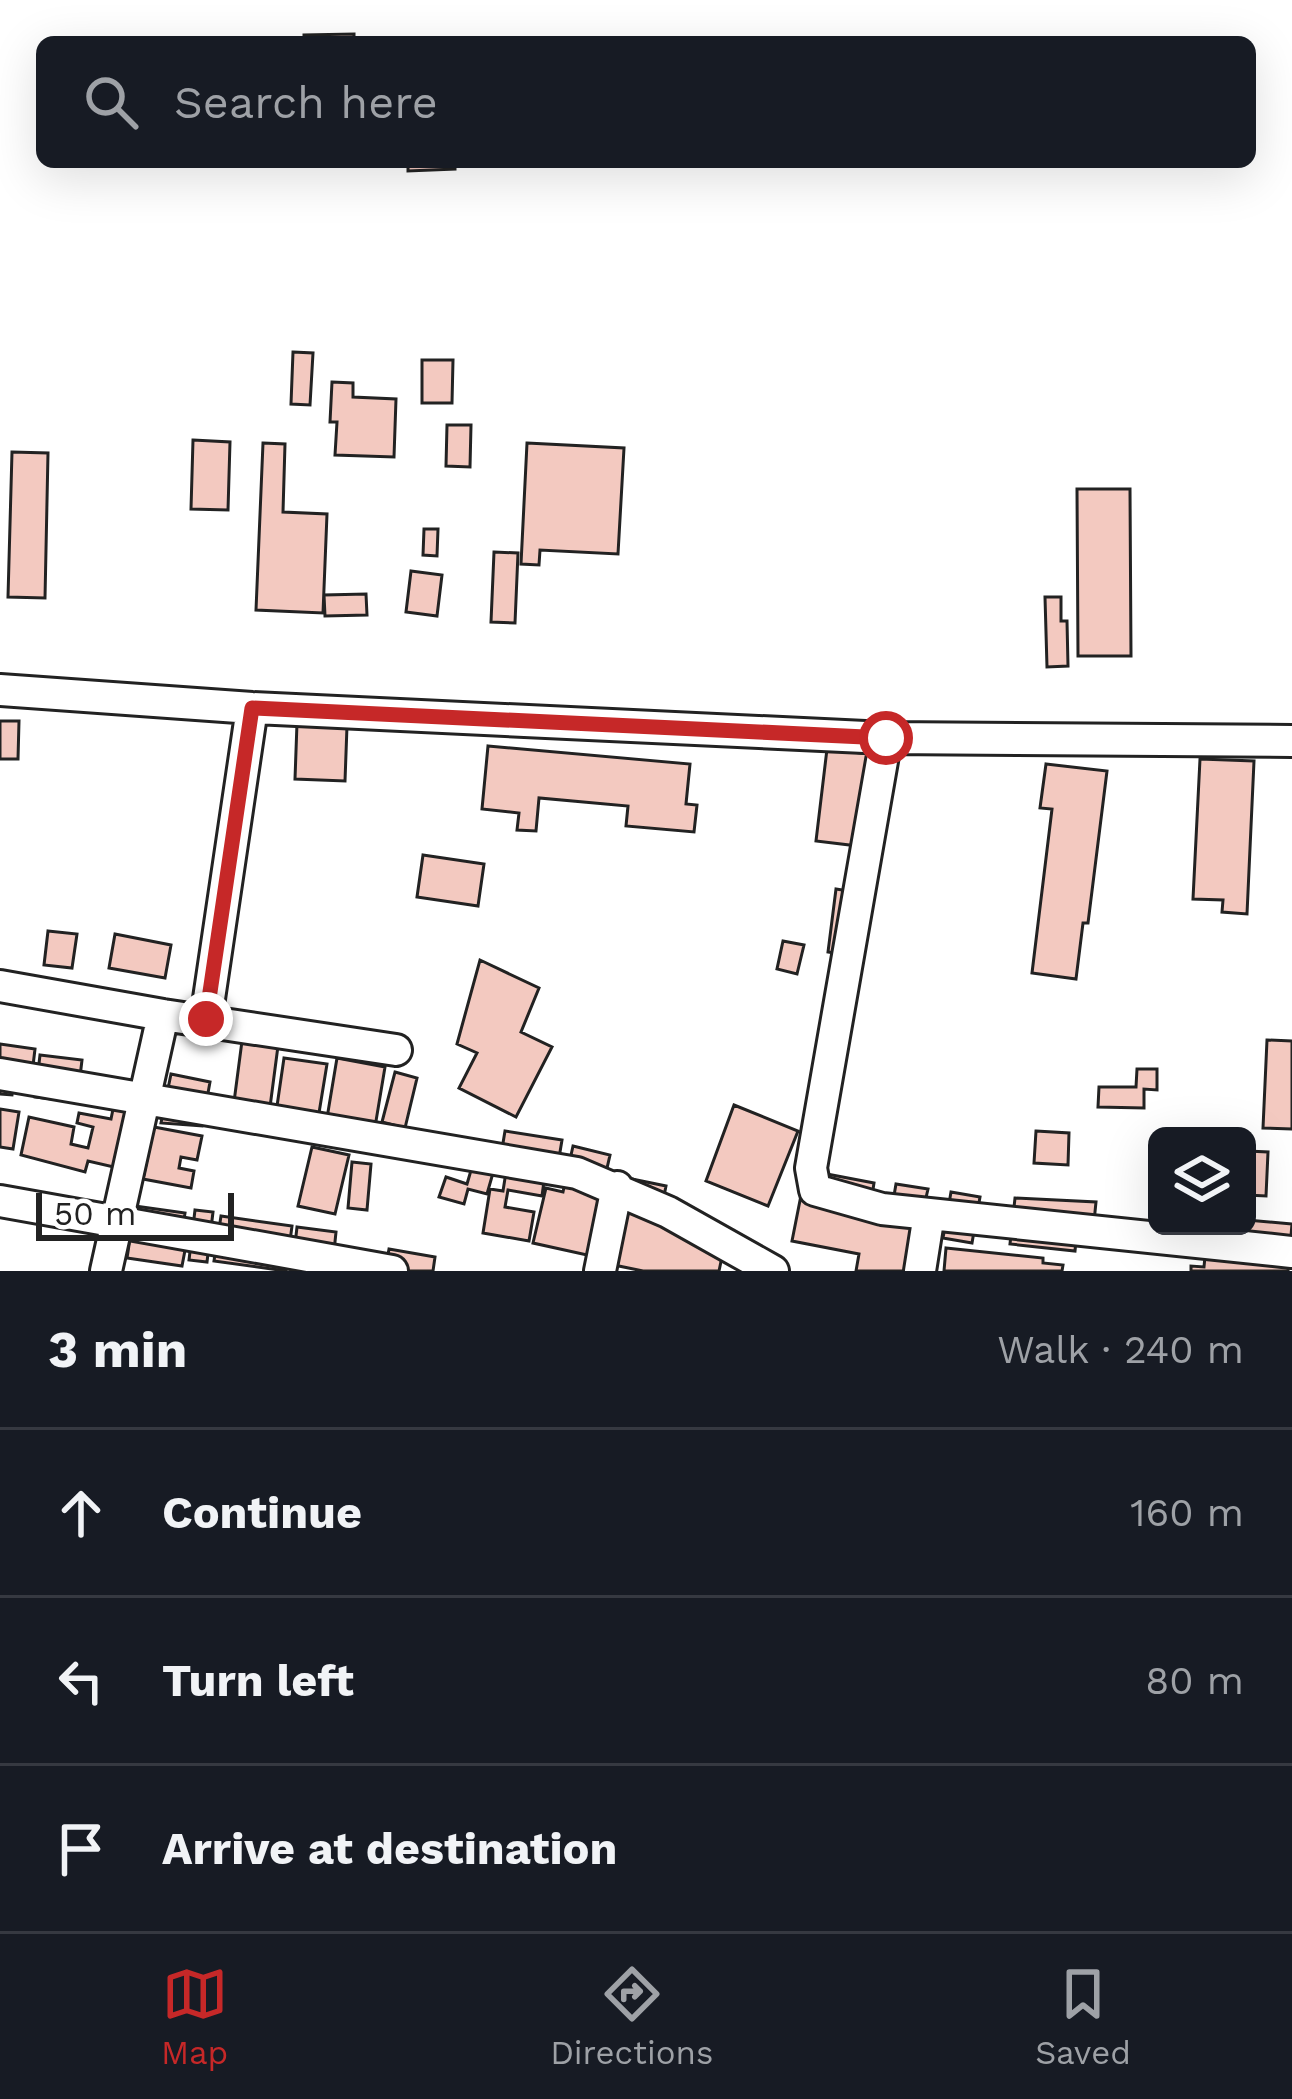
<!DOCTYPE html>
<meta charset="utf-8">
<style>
body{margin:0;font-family:"Work Sans",sans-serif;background:#20242c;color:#f1f3f6}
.controls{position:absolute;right:36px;bottom:36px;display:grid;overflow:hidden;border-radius:18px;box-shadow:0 12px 48px #0002}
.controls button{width:108px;height:108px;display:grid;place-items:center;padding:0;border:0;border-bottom:3px solid #363941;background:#171b24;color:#f1f3f6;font:60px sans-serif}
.scale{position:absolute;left:36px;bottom:30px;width:198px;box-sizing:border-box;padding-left:12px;border:6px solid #222;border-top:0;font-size:33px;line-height:42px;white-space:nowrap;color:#222;-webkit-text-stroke:9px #fff;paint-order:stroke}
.stop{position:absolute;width:36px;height:36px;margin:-27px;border:9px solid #c62828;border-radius:50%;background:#fff}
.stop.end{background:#c62828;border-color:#fff;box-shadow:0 3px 12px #0008}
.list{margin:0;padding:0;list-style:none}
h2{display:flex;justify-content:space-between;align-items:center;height:156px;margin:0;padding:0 48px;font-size:51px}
h2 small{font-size:39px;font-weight:400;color:#9ea1a6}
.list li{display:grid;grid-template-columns:78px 1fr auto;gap:36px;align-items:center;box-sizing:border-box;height:168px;padding:0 48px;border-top:3px solid #363941}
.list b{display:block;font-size:45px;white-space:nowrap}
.list em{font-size:39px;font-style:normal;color:#9ea1a6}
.icon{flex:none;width:66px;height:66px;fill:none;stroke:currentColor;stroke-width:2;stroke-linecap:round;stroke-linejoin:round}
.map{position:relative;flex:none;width:1292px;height:1271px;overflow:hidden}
.search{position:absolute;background:#171b24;box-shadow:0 12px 48px #0002;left:36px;right:36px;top:36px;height:132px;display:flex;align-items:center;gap:30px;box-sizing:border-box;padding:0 42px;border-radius:18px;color:#9ea1a6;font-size:45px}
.sheet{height:660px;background:#171b24}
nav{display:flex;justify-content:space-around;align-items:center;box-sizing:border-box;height:168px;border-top:3px solid #363941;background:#171b24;font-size:33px;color:#9ea1a6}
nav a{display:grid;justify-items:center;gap:6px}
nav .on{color:#c62828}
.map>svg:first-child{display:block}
</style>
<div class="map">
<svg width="1292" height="1271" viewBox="0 0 1292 1271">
<rect width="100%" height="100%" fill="#fff"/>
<path fill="#f3c9c0" stroke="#222" stroke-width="3" d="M354,34v8h-50v-7z
M408,162h47v7l-47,2z
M293,352l20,1 -3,52 -19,-1z
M422,360h31l-1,43h-30z
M332,382l21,1v14l43,2 -2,58 -59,-2 2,-33h-7z
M447,425h24l-1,42 -24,-1z
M193,440l37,2 -2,68 -37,-1z
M263,443l22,1 -2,68 44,2 -4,99 -67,-3z
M527,443l97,5 -6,106 -78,-4 -1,15 -18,-1z
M12,452l36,1 -3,145 -37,-1z
M1077,489h53l1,167h-53z
M424,529h14l-1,27 -14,-1z
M494,552l24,1 -3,70 -24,-1z
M411,571l31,4 -5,41 -31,-4z
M366,594l1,21 -42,1 -1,-21z
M1045,597h16v24h6l1,45 -21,1z
M0,721h19l-1,38h-18z
M297,723l50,3 -2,55 -50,-2z
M488,746l202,18 -4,40 11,1 -3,27 -68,-6 2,-20 -89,-8 -3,33 -19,-1 2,-17 -37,-4z
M827,749l42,5 -11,92 -42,-5z
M1200,759l54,2 -7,153 -25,-2 1,-12 -30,-1z
M1046,764l61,7 -19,152h-5l-7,56 -44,-6 20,-164 -12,-1z
M423,855l61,9 -6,42 -61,-9z
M836,889l19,3 -8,63 -19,-3z
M48,931l29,3 -5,34 -28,-3z
M115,934l56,11 -6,33 -56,-10z
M783,941l21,4 -7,29 -20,-5z
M480,960l59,28 -18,44 31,15 -36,70 -57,-29 18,-35 -20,-9z
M1267,1040l25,1v88l-29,-1z
M242,1041l36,5 -8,61 -36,-5z
M0,1044l35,5 -3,25 -17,-2 -3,23 -12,-1z
M40,1055l42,5 -5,42 -42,-5z
M284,1058l43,6 -9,55 -42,-6z
M337,1058l48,9 -10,60 -48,-9z
M1137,1069h20v21l-13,-1v19l-46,-1 1,-20h37z
M395,1072l22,6 -12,50 -23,-6z
M171,1074l39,8 -8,44 -41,-3z
M119,1080l12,43 -13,45 -30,-7 -3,11 -64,-17 8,-38 45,10 -3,17 17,4 5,-21 -16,-4 2,-10 32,6z
M734,1105l64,26 -30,75 -62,-25z
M0,1109l19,3 -6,37 -13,-2z
M154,1127l48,9 -5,24 -16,-3 -2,11 15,3 -3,17 -48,-9z
M505,1131l57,9 -7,42 -11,-1 -2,15 -34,-6 -3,17 29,5 -5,29 -46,-8 7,-44 13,2 3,-19 -7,-5z
M1036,1131l33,2 -1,32 -34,-2z
M573,1146l37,9 -23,100 -54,-12 13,-55 17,4z
M312,1147l37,8 -14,59 -37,-8z
M1247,1151l21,1 -2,44 -19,-1z
M474,1160l21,6 -8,28 -19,-5 -4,15 -25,-7 7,-20 21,7z
M352,1162l19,2 -4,46 -19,-2z
M806,1170l68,13 -4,26 21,4 5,-29 32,5 -19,82h-53l3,-17 -67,-13z
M632,1179l34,7 -7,35 69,7 -9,43h-76l-29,-6z
M951,1192l29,5 -8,46 -29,-5z
M1015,1198l81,4 -3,30 -16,-1 -2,20 -65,-7z
M135,1206l50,7 -5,31 6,1 -4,21 -55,-8z
M195,1210l18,2 -6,50 -18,-2z
M221,1216l71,10 -6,45 -72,-10z
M1247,1220l45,4 -4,47h-97v-5l13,1 4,-41h39z
M297,1227l39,5 -4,39 -24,-22 -3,22h-13z
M946,1248l97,10v5l20,2 -1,6h-118z
M389,1249l46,8 -2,14h-48z"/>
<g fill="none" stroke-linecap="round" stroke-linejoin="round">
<defs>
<path id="minor" d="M0,690l252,18 634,30 406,3
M886,738l-75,430 4,22 67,19 410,43
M0,986l163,29 233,35
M206,1019l46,-311
M0,1074l577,99 91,39 105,59
M0,1201l392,70
M106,1271l57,-256
M600,1271l17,-84
M920,1271l9,-57"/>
</defs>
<use href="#minor" stroke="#222" stroke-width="36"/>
<use href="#minor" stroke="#fff" stroke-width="30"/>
</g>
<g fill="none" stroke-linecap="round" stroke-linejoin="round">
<path stroke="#c62828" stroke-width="15" d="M206,1019l46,-311 634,30"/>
</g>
</svg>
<div class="controls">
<button><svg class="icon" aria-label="layers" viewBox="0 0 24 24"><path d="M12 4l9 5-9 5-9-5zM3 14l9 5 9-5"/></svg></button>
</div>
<div class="scale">50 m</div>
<div class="stop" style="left:886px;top:738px"></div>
<div class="stop end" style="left:206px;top:1019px"></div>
<div class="search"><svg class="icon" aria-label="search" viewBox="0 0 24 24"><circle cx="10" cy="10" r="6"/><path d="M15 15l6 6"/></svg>Search here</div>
</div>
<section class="sheet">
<h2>3 min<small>Walk · 240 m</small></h2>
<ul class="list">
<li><svg class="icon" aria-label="ahead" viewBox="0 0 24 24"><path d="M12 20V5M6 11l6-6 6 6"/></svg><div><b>Continue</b></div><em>160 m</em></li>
<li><svg class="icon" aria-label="left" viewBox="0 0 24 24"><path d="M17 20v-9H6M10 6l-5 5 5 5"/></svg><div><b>Turn left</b></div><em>80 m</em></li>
<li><svg class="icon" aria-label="arrive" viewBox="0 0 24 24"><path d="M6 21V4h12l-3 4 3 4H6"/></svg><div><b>Arrive at destination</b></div></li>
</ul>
</section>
<nav>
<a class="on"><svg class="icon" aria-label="map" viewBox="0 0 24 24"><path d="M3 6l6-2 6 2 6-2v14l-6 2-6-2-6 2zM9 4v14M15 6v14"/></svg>Map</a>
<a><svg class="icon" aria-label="directions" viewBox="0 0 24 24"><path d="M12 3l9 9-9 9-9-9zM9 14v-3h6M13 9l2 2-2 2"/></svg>Directions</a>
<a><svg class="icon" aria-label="saved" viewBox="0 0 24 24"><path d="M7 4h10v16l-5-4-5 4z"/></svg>Saved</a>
</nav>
